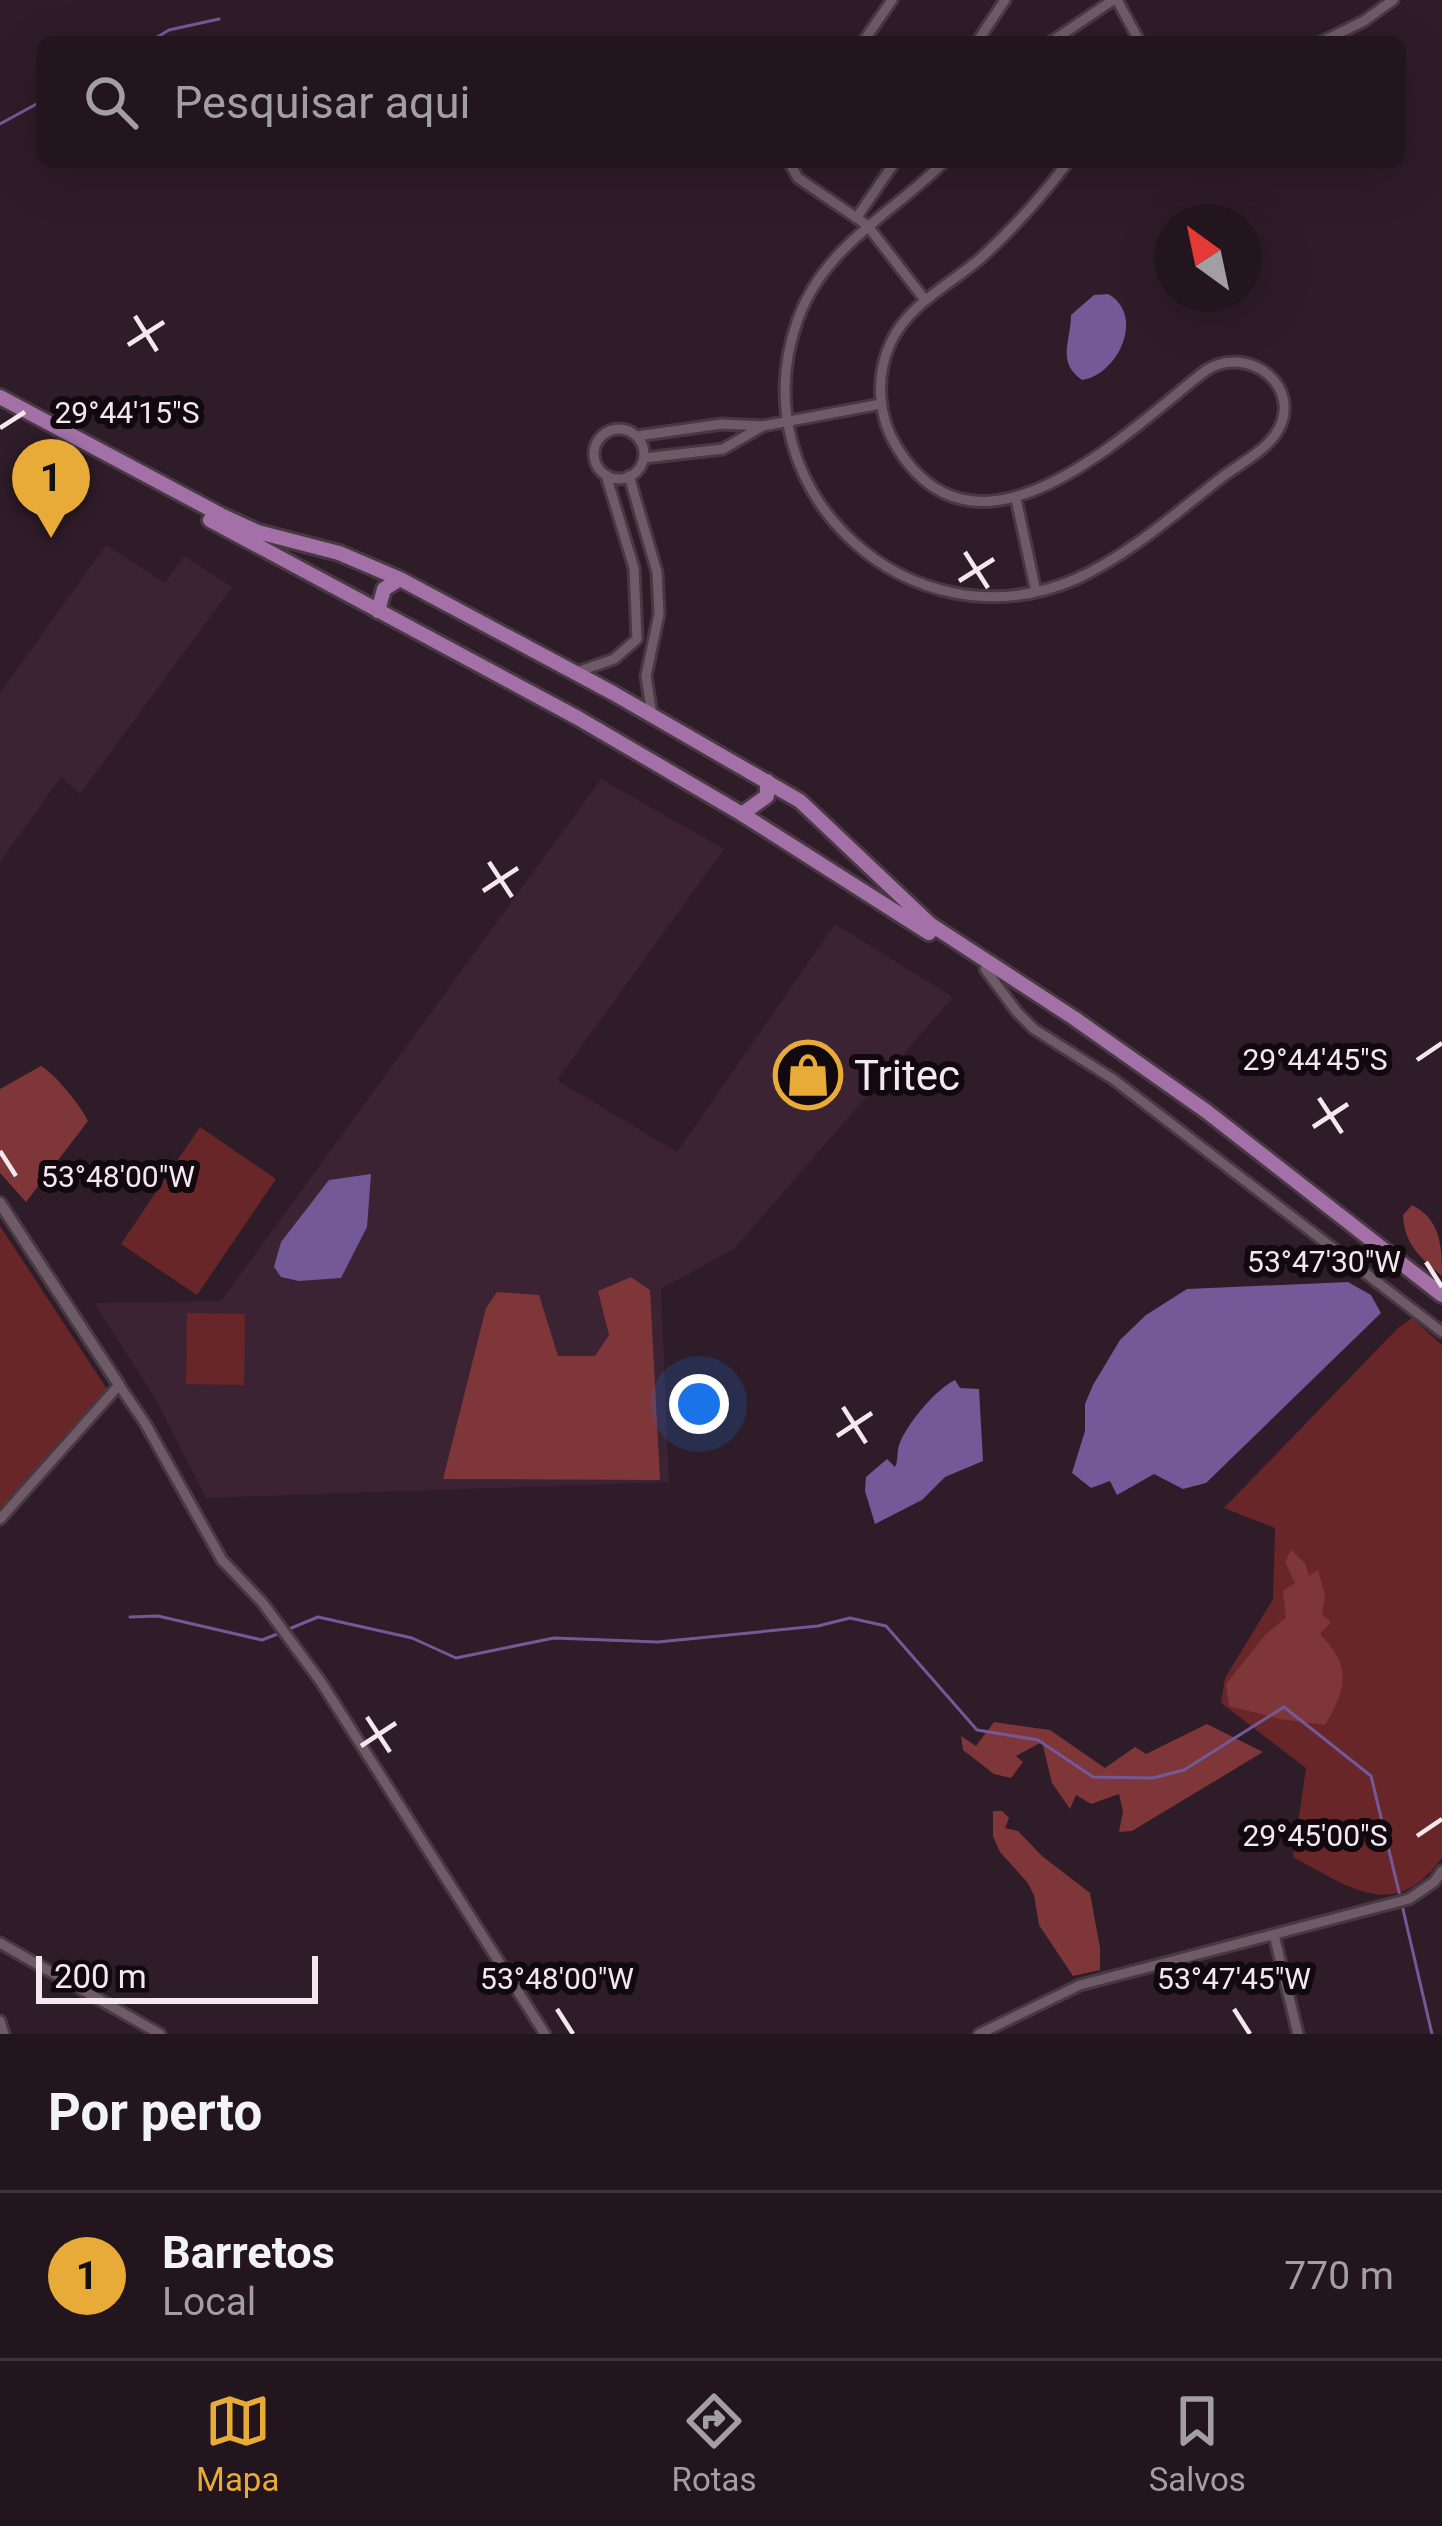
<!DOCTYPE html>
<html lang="pt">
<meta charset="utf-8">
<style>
body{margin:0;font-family:Roboto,sans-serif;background:#2e222b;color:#f1f3f6}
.compass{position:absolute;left:1154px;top:204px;width:108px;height:108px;border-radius:50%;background:#22151e;box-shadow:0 12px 48px #0002;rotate:327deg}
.scale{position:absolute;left:36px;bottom:30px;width:282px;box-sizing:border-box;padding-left:12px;border:6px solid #f4e8ef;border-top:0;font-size:33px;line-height:42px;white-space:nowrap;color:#f4e8ef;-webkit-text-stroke:9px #11090e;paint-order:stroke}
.you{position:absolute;left:699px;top:1404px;width:42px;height:42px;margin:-30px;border:9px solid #fff;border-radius:50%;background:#1a73e8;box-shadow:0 0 0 18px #1a73e833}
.badge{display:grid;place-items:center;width:78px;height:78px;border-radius:50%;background:#e8ab37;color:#111;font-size:39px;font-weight:700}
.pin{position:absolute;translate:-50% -99px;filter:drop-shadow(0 3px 6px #0008)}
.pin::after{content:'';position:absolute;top:63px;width:42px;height:36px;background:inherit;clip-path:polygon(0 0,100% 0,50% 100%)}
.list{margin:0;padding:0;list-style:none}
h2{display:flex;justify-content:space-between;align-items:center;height:156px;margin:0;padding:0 48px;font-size:51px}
h2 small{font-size:39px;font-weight:400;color:#a29fa4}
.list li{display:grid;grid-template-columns:78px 1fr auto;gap:36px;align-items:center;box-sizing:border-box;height:168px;padding:0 48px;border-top:3px solid #3f343c}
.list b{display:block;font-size:45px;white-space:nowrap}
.list p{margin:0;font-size:39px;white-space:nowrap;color:#a29fa4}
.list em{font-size:39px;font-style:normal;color:#a29fa4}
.icon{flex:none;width:66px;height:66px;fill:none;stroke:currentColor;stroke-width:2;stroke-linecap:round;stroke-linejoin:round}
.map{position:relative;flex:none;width:1442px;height:2034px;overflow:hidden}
.search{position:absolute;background:#22151e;box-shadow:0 12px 48px #0002;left:36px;right:36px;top:36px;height:132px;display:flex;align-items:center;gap:30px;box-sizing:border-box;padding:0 42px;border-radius:18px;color:#a29fa4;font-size:45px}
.sheet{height:324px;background:#22151e}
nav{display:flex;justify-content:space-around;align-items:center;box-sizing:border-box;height:168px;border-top:3px solid #3f343c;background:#22151e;font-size:33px;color:#a29fa4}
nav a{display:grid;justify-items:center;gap:6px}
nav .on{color:#e8ab37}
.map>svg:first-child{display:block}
</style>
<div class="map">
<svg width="1442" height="2034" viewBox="0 0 1442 2034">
<rect width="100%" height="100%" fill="#2e1c28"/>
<path fill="#3b2333" d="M106,545l59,38 19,-27 48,31 -152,207 -19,-17 -61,85v-169z
M601,779l123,70 -167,231 120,72 158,-228 118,73 -219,252 -73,40 8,193 -463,16 -51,-100 -61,-95 127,-2z"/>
<path fill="#692629" d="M200,1127l76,52 -79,116 -76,-51z
M0,1226l107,163 -107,120z
M187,1313l58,1 -1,71 -58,-1z
M1412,1318l30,27v513c-48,65 -91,30 -149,-1l13,-89 -85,-65 4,-25 48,-79 2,-71 -51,-20 174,-180z"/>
<path fill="#7e3638" d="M41,1066c13,7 41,41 47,55l-62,81 -26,-29v-84z
M1412,1205c29,15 30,41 30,71 -22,-18 -38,-33 -39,-61z
M631,1277l19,13 10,190 -217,-1 43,-171 11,-16 42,3 19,61h37l14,-21 -11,-44z
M1291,1550l14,13 4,13 9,-6 7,25 -3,20 9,7 -11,12c31,32 28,53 5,91l-45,-6 -51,-13 -3,-22 40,-50 20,-16 -3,-27 12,-8 -10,-21z
M994,1722l56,8 55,38 30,-21 11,7 61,-30 56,28 -131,79 -13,1 4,-21 -4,-17 -28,10 -15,-9 -6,14 -18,-26 -10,-41 -26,14 7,6 -12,16 -17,-4 -31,-24 -2,-14 15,10z
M993,1811h9l7,7 -4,10 13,3 24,25 48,37 10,55v22l-27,6 -34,-51 -5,-30 -7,-13 -27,-30 -7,-16z"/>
<path fill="#735998" d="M1108,294c38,21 10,81 -26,86 -26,-18 -11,-39 -11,-65l23,-20z
M371,1174l-4,53 -26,51 -42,3 -18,-4 -7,-10 7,-25 48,-62z
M1348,1282l23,13 10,18 -175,170 -23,6 -29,-15 -37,21 -7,-14 -19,7 -19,-15 13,-42v-27l8,-19 27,-45 26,-25 41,-26z
M955,1380l5,8 19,1 4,72 -38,16 -23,23 -47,24 -10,-33 1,-14 21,-18 8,8c3,-6 2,-11 3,-17 3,-21 40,-63 57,-70z"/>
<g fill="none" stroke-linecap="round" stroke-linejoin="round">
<path stroke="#735998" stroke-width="3" d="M149,42l20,-12 50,-11
M0,124l42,-23
M130,1617l28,-1 104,24 18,-7
M289,1629l29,-12 94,21 44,20 98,-20 104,4 160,-16 32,-8 36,8 91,104 61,10 55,37 60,1 31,-8 100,-63 87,69 29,120
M1402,1905l30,129"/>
<defs>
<path id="minor" d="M1117,0l23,42
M863,42l29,-42
M977,42l28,-42
M1051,42l62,-42
M1321,42l43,-21 29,-21
M789,162l9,16 69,47 58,75
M944,162c-52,52 -119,83 -146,157 -62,171 112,332 278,260 55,-25 102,-68 149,-104 16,-12 38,-23 50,-40 32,-46 -26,-93 -70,-64 -75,58 -224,210 -307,78 -20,-31 -23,-71 -8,-105 18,-40 60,-59 92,-87 32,-29 60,-61 86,-95
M857,217l38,-55
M594 454a25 25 0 1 1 50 0a25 25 0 1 1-50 0Z
M637,436l85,-12 41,2 118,-22
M644,458l79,-9 40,-23
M629,476l28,96 2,42 -13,62 6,39
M1016,499l20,93
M574,673l40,-14 23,-20 -3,-71 -28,-93
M985,969l32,43 17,17 79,50 329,253
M0,1519l119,-134 26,38 77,137 40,42 59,80 224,352
M1274,1935l24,99
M0,1943l160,91
M0,2021l4,13
M979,2034l101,-49 329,-86 25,-17 8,-11"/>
<path id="tertiary" d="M0,1203l119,182"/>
<path id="trunk" d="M0,397l221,118 37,17 81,21 61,26 213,114 187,108 130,123 144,94 132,93 236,184
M210,520l368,198 164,96 187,119
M378,611l6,-22 16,-10
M742,814l25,-18v-15"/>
</defs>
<use href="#minor" stroke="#473841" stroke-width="15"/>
<use href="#tertiary" stroke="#473841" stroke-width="16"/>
<use href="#trunk" stroke="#473841" stroke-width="20"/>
<use href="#minor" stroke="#6f5a67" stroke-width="9"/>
<use href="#tertiary" stroke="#6f5a67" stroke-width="10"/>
<use href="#trunk" stroke="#a370a8" stroke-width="14"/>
</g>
<path fill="none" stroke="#f4e8ef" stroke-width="4.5" d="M135,316l22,35M128,345l36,-23M0,428l25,-16M965,552l23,36M959,581l35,-22M489,862l23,35M483,891l35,-23M1417,1060l25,-17M1319,1098l23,35M1313,1127l35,-23M0,1151l16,25M1426,1262l16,25M843,1407l23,36M837,1436l35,-23M367,1717l23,35M361,1746l35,-23M1417,1836l25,-17M557,2009l16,25M1234,2009l16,25"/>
<defs>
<symbol id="shop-ring" viewBox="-11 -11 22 22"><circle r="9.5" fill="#11090e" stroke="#e8ab37" stroke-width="1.5"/><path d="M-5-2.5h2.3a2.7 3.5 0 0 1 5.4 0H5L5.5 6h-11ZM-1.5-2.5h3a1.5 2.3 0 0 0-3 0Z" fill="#e8ab37"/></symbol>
</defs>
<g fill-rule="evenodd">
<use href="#shop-ring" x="770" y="1037" width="76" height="76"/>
</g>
<g text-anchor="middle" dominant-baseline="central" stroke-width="12" stroke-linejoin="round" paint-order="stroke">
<g font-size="42" fill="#f4e8ef" stroke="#11090e" text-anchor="start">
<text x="854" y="1075">Tritec</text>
</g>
</g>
<g font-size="30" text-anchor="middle" fill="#f4e8ef" stroke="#11090e" stroke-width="12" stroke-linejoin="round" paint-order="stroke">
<text x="127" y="423">29°44'15"S</text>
<text x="1315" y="1070">29°44'45"S</text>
<text x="118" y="1187">53°48'00"W</text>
<text x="1324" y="1272">53°47'30"W</text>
<text x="1315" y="1846">29°45'00"S</text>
<text x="557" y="1989">53°48'00"W</text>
<text x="1234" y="1989">53°47'45"W</text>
</g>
</svg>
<svg class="compass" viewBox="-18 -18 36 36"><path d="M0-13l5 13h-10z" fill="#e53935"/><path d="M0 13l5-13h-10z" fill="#a29fa4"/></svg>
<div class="scale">200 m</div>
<div class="you"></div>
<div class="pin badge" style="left:51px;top:538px">1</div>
<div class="search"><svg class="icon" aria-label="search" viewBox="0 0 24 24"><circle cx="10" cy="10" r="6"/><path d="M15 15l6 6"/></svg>Pesquisar aqui</div>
</div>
<section class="sheet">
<h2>Por perto<small></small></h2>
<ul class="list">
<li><span class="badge">1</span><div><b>Barretos</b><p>Local</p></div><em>770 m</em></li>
</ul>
</section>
<nav>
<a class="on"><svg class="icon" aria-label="map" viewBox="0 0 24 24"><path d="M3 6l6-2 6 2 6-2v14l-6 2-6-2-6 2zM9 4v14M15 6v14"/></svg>Mapa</a>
<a><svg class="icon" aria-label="directions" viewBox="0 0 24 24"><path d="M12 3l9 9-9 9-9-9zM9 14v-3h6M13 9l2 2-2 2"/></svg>Rotas</a>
<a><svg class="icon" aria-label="saved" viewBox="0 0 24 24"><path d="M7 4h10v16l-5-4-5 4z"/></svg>Salvos</a>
</nav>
